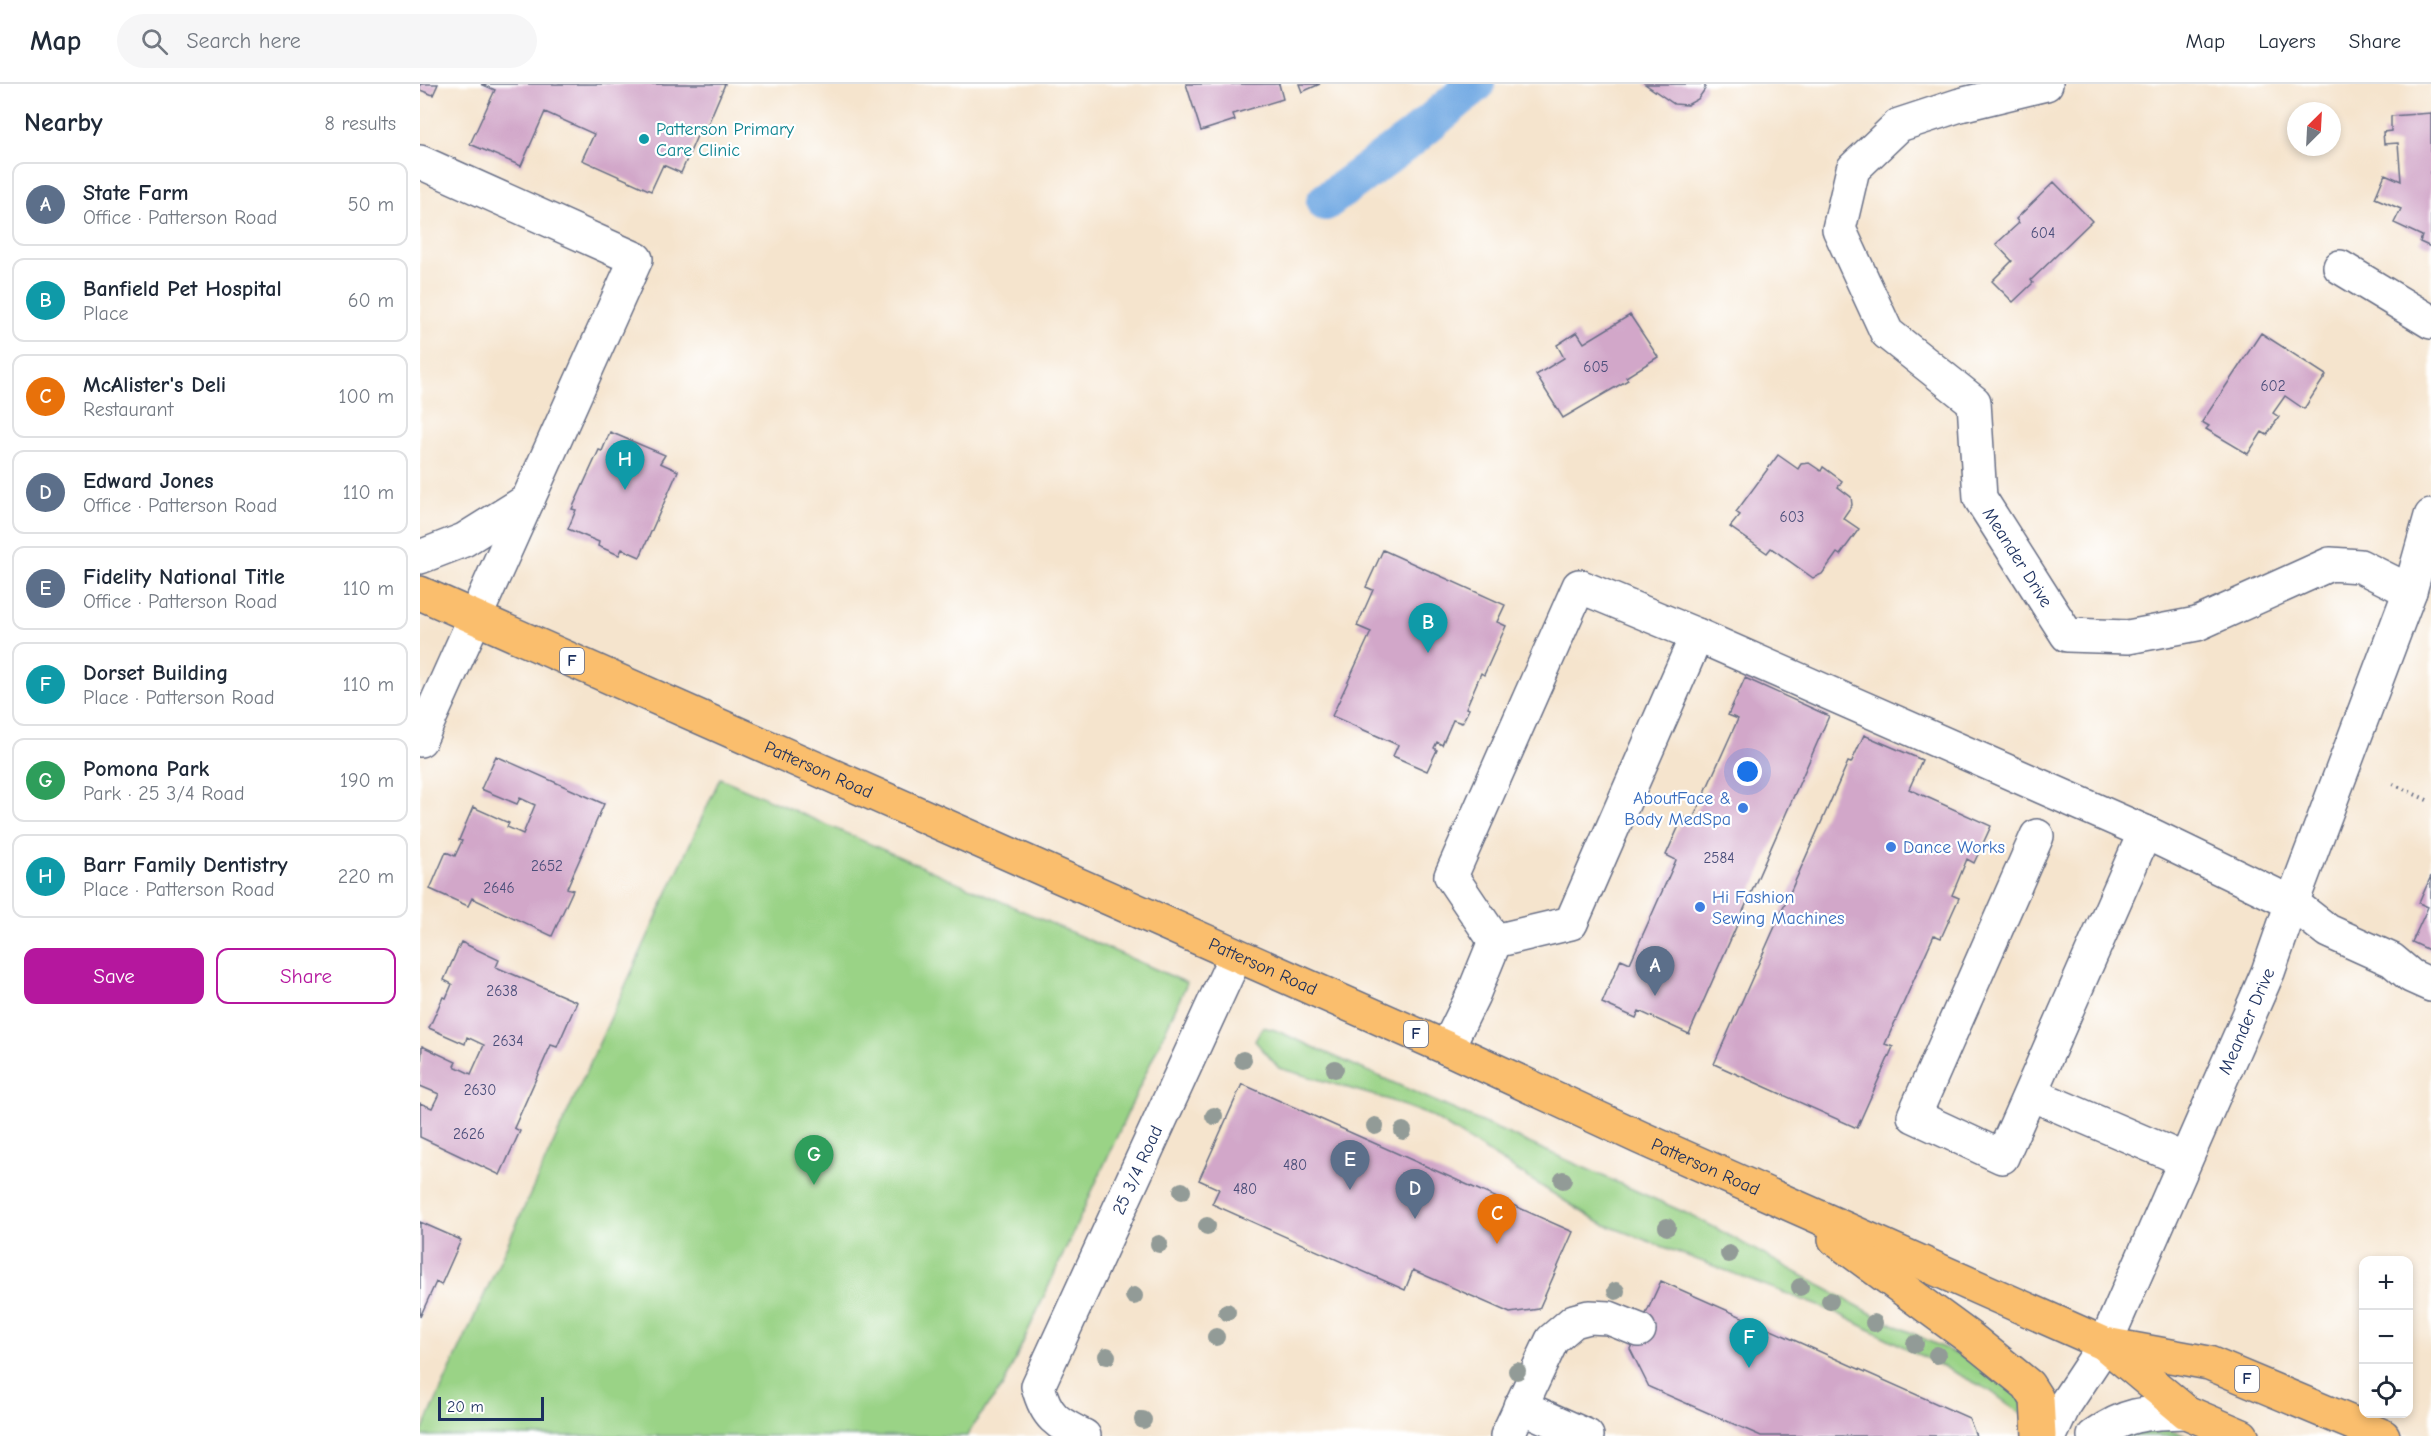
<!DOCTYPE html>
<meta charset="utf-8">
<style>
body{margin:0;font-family:"Comic Neue",sans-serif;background:#f6f6f7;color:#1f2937}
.controls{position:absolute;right:18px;bottom:18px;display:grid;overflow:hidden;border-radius:12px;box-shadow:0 3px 9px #0003}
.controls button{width:54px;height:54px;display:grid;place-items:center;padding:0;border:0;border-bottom:2px solid #e0e1e3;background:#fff;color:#1f2937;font:30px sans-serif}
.compass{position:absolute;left:1867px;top:18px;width:54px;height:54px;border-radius:50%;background:#fff;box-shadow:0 3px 9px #0003;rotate:24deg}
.scale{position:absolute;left:18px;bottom:15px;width:106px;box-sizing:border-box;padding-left:6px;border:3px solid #1b2f5e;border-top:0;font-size:16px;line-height:21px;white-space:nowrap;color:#1b2f5e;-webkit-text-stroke:4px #fff;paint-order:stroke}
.you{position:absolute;left:1328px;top:688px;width:21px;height:21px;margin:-15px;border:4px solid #fff;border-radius:50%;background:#1a73e8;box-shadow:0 0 0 9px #1a73e833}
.badge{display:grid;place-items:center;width:39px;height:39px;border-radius:50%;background:#b5179e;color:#fff;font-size:20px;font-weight:700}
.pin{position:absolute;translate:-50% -50px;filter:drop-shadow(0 2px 3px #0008)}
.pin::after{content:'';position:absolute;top:32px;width:21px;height:18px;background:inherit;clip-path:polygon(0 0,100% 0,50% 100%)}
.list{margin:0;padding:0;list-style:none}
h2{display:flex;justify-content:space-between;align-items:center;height:78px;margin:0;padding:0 24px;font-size:26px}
h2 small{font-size:20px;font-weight:400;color:#747a83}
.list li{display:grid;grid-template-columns:39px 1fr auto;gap:18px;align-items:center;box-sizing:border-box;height:84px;margin:0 12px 12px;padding:0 12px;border:2px solid #e0e1e3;border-radius:12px}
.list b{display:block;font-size:22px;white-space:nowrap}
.list p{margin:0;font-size:20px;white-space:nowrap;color:#747a83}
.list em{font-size:20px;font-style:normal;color:#747a83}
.actions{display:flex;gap:12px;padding:18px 24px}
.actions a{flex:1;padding:14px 0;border:2px solid #b5179e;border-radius:12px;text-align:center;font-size:21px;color:#b5179e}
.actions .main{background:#b5179e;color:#fff}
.icon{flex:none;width:33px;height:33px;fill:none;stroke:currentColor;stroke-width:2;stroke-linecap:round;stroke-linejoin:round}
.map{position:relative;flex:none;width:2011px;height:1352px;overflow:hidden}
header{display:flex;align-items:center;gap:36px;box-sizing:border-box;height:84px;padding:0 30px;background:#fff;border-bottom:2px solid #e0e1e3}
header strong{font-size:28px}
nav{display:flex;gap:33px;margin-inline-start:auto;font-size:21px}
.search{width:420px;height:54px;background:#f6f6f7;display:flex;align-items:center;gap:15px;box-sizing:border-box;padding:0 21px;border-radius:33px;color:#747a83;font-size:22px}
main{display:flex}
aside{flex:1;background:#fff}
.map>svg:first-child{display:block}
</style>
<header>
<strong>Map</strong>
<div class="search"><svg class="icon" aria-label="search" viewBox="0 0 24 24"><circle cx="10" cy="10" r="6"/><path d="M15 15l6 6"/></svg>Search here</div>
<nav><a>Map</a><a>Layers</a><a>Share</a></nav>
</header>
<main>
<aside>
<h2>Nearby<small>8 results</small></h2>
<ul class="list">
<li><span class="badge" style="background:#5c6f8a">A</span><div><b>State Farm</b><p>Office · Patterson Road</p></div><em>50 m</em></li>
<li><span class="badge" style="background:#0f9aa8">B</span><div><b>Banfield Pet Hospital</b><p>Place</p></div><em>60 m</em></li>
<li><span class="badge" style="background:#e8710a">C</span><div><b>McAlister's Deli</b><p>Restaurant</p></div><em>100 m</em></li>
<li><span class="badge" style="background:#5c6f8a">D</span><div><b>Edward Jones</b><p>Office · Patterson Road</p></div><em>110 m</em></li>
<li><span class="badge" style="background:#5c6f8a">E</span><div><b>Fidelity National Title</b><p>Office · Patterson Road</p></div><em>110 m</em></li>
<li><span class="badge" style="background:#0f9aa8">F</span><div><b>Dorset Building</b><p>Place · Patterson Road</p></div><em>110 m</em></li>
<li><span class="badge" style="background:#2e9e5b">G</span><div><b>Pomona Park</b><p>Park · 25 3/4 Road</p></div><em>190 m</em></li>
<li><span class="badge" style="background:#0f9aa8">H</span><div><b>Barr Family Dentistry</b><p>Place · Patterson Road</p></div><em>220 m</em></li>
</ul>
<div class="actions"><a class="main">Save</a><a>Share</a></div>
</aside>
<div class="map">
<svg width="2011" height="1352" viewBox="0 0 2011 1352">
<rect width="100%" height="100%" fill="#fff"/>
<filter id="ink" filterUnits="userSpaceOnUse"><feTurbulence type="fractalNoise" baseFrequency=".0167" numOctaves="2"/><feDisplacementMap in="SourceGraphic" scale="12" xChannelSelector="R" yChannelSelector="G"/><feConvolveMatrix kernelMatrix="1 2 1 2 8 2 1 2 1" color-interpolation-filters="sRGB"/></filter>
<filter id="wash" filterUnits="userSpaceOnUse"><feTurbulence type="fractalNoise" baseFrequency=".008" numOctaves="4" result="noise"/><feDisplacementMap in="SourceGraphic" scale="24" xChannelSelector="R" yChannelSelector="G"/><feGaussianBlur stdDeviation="1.35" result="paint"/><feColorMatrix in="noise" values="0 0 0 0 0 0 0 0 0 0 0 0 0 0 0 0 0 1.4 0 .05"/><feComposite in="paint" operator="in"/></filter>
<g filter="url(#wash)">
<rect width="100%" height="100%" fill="#f5e4cd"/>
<path fill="#9ad386" stroke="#5a8172" stroke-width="1.5" d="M300,694l467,205 -184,403 -30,39 -5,11h-548z
M843,943l12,3 422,188 179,98 129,61 8,7 18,37 -42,-31 -154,-78 -237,-90 -167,-106 -45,-17 -107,-31 -24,-27z
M1726,1345h20l21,7h-67z"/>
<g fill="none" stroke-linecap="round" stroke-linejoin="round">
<path stroke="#76ace4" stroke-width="38" d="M905,118l88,-65 63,-53"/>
</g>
<g id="blocks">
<path fill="#d2a7c9" d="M0,0h18l-5,11 -13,-5z
M61,0h244l-20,47 -5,-2 -19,44 -18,-8 -12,26 -69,-31 12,-26 -49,-22 -24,54 -51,-22 25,-54z
M766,0h93l4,15 -50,15 2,6 -34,11z
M879,0h21l-18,8z
M1225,0h60v5l-7,10 -11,6 -13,-1z
M2011,29v134l-11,-5 2,-6 -28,-13 7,-14 -26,-11 10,-24 16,7 -3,-38 -14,1 -1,-12 8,-1v-15z
M1634,98l38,39 -61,59 2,3 -20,19 -21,-21 20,-20 -16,-17 23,-21 -3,-4z
M1210,231l28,42 -32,20 2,3 -65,38 -27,-43 28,-17 -7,-13 20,-13 7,11z
M1841,249l65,42 -22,34 -19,-13 -12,17 6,4 -12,18 -5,-3 -14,22 -42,-25 3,-3 -7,-4z
M190,348l55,23 -5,8 18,8 -38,86 -18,-8 -3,6 -21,-9 1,-4 -31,-13 8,-19 -4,-1 27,-59 3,1z
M1358,371l20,14 3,-5 8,-1 12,8 2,-4 19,14 -4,6 13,10 1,8 -9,13 16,11 -19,26 -3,-2 -15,21 -9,4 -42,-30 -4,5 -37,-26 10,-12 -4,-3z
M963,466l122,55 -8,17 9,4 -22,49 -3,-2 -15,35 3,1 -7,14 -9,-3 -11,25 -5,-3 -3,6 3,2 -10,21 -34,-15 5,-11 -66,-29 39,-84 -14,-6 16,-36 -7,-3z
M1325,594l84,38 -140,318 -50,-23 -3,7 -34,-15 19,-44 9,4 19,-42 27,-61 -10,-5 17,-38 9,4 46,-102 -10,-4z
M1444,651l58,25 -13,29 82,37 -17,37 -7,-4 -15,36 7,3 -18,40 -7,-3 -49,109 8,3 -36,81 -143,-64 134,-302 3,1z
M76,672l108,48 -37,84 6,2 -21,46 -80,-38 -4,8 -38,-17 16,-37 9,4 7,-15 -3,-1 14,-33 36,16 -2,4 16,7 12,-29 -15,-7 -3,6 -36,-15z
M2011,792v75l-19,-9 16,-35 -9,-4z
M41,858l38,18 -3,7 81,35 -20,45 -6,-2 -37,83 6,3 -20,44 -80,-38v-34l12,5 7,-14 -19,-8 2,-40 34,16 -2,4 17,8 13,-29 -17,-8 -2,7 -36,-16 14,-31 3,1 6,-14 -8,-4z
M822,1000l331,148 -34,77 -29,4 -97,-43 -8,20 -193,-86 7,-15 -20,-9z
M0,1138l41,18 -20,45 -5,-3 -16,35z
M1241,1197l308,137 7,18h-215l-112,-49 -19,-38z"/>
</g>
</g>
<g filter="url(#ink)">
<use href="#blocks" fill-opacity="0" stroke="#676e85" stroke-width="1.5"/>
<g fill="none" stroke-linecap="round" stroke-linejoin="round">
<defs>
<g id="minor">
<path id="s1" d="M1626,0l-86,21 -61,20 -46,44 -14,60 48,104 87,69 6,96 87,137 61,2 69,-13 133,-60 30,2 50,25"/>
<path d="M0,78l216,97 -216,481"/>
<path d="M1920,183l91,55"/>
<path d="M0,473l44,-17 64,-40"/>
<path d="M1617,752l-123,280 88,41 143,-325 147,71 36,28 64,29 19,16 20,9"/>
<path d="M1075,857l-44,-65 128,-290 118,49"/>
<path d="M1027,964l26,-53 22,-54 76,-18 126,-288 448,197"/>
<path d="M1611,1010l154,66"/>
<path d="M1100,1322l67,30"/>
<path id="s2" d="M664,1352c-27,-13 -38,-19 -46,-50l198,-431"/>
<path d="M1087,1352l45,-96 22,-19 15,-4 20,1 30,12"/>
<path id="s3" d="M1630,1352l14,-30 41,-62 163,-372 24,-69 118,-312 21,-75"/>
<path d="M1674,1352c35,-24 51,-23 92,-24"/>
</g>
<g id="major">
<path id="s4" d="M0,509l1027,455 194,90 464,206 104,19 174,73"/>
<path d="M1415,1155l135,99 58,47 9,14 2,37"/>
<path d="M1687,1262l79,66 56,24"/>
</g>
</defs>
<use href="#minor" stroke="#676e85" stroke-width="36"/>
<use href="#major" stroke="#676e85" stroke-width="36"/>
<path stroke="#676e85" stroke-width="4" stroke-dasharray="1.5 4.5" stroke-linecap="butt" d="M1973,700l34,16"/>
<use href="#minor" stroke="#fff" stroke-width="33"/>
<use href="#major" stroke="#fabe6d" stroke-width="33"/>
</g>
<g fill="#929b97">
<circle cx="823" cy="976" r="9"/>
<circle cx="915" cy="985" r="9"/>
<circle cx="794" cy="1032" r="9"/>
<circle cx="955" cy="1042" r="9"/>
<circle cx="983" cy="1047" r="9"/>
<circle cx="1143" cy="1096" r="9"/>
<circle cx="762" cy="1107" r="9"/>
<circle cx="787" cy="1142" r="9"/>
<circle cx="1247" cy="1143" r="9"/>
<circle cx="739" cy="1160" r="9"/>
<circle cx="1309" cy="1170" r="9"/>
<circle cx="1380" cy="1203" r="9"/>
<circle cx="1196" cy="1207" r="9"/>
<circle cx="714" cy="1212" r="9"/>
<circle cx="1410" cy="1217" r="9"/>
<circle cx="807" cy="1228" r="9"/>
<circle cx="1454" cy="1239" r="9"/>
<circle cx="796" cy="1253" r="9"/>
<circle cx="1495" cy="1260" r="9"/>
<circle cx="1517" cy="1271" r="9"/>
<circle cx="687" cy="1272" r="9"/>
<circle cx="1097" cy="1287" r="9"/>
<circle cx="723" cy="1336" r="9"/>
</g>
</g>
<circle fill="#0f9aa8" stroke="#fff" stroke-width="2" cx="224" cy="55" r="6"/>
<g fill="#3f7fe0" stroke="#fff" stroke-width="2">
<circle cx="1323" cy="724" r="6"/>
<circle cx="1471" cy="763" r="6"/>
<circle cx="1280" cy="823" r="6"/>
</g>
<g text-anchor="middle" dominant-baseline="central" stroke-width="4.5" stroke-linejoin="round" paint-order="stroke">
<g font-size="15" fill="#494d79">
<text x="1623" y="149">604</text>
<text x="1176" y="283">605</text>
<text x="1853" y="302">602</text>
<text x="1372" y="433">603</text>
<text x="1299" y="774">2584</text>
<text x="127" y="782">2652</text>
<text x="79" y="804">2646</text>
<text x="82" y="907">2638</text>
<text x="88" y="957">2634</text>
<text x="60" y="1006">2630</text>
<text x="49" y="1050">2626</text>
<text x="875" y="1081">480</text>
<text x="825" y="1105">480</text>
</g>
<g fill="#fff" stroke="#5f6d8e" stroke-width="1.5">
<rect x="140" y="564" width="24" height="26" rx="4.5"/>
<rect x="984" y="937" width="24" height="26" rx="4.5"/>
<rect x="1815" y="1282" width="24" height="26" rx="4.5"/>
</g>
<g font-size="16" font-weight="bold" fill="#1b2f5e">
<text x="152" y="577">F</text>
<text x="996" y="950">F</text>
<text x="1827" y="1295">F</text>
</g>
<g font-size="18" fill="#0d838f" stroke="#fff" text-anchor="start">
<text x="236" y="45">Patterson Primary<tspan x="236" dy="21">Care Clinic</tspan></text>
</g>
<g font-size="18" fill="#1b2f5e" stroke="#fff">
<text stroke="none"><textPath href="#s1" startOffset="670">Meander Drive</textPath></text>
<text stroke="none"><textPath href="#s4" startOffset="436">Patterson Road</textPath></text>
<text stroke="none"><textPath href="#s4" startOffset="922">Patterson Road</textPath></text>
<text stroke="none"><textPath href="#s3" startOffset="460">Meander Drive</textPath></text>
<text stroke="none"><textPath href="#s4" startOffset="1408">Patterson Road</textPath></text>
<text stroke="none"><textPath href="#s2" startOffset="309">25 3/4 Road</textPath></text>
</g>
<g font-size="18" fill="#366cbe" stroke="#fff" text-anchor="start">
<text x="1311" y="714" text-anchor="end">AboutFace &amp;<tspan x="1311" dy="21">Body MedSpa</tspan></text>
<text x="1483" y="763">Dance Works</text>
<text x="1292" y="813">Hi Fashion<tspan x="1292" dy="21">Sewing Machines</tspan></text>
</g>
</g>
</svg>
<div class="controls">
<button>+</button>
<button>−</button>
<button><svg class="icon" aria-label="locate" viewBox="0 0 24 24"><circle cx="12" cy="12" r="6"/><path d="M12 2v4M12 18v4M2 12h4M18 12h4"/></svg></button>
</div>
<svg class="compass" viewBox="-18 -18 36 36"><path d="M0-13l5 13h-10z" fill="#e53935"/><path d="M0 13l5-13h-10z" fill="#747a83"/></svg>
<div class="scale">20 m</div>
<div class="you"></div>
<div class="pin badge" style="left:1235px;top:912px;background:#5c6f8a">A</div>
<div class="pin badge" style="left:1008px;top:569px;background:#0f9aa8">B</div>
<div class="pin badge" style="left:1077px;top:1160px;background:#e8710a">C</div>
<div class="pin badge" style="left:995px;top:1135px;background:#5c6f8a">D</div>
<div class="pin badge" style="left:930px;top:1106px;background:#5c6f8a">E</div>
<div class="pin badge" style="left:1329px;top:1284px;background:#0f9aa8">F</div>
<div class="pin badge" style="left:394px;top:1101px;background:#2e9e5b">G</div>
<div class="pin badge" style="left:205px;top:406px;background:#0f9aa8">H</div>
</div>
</main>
